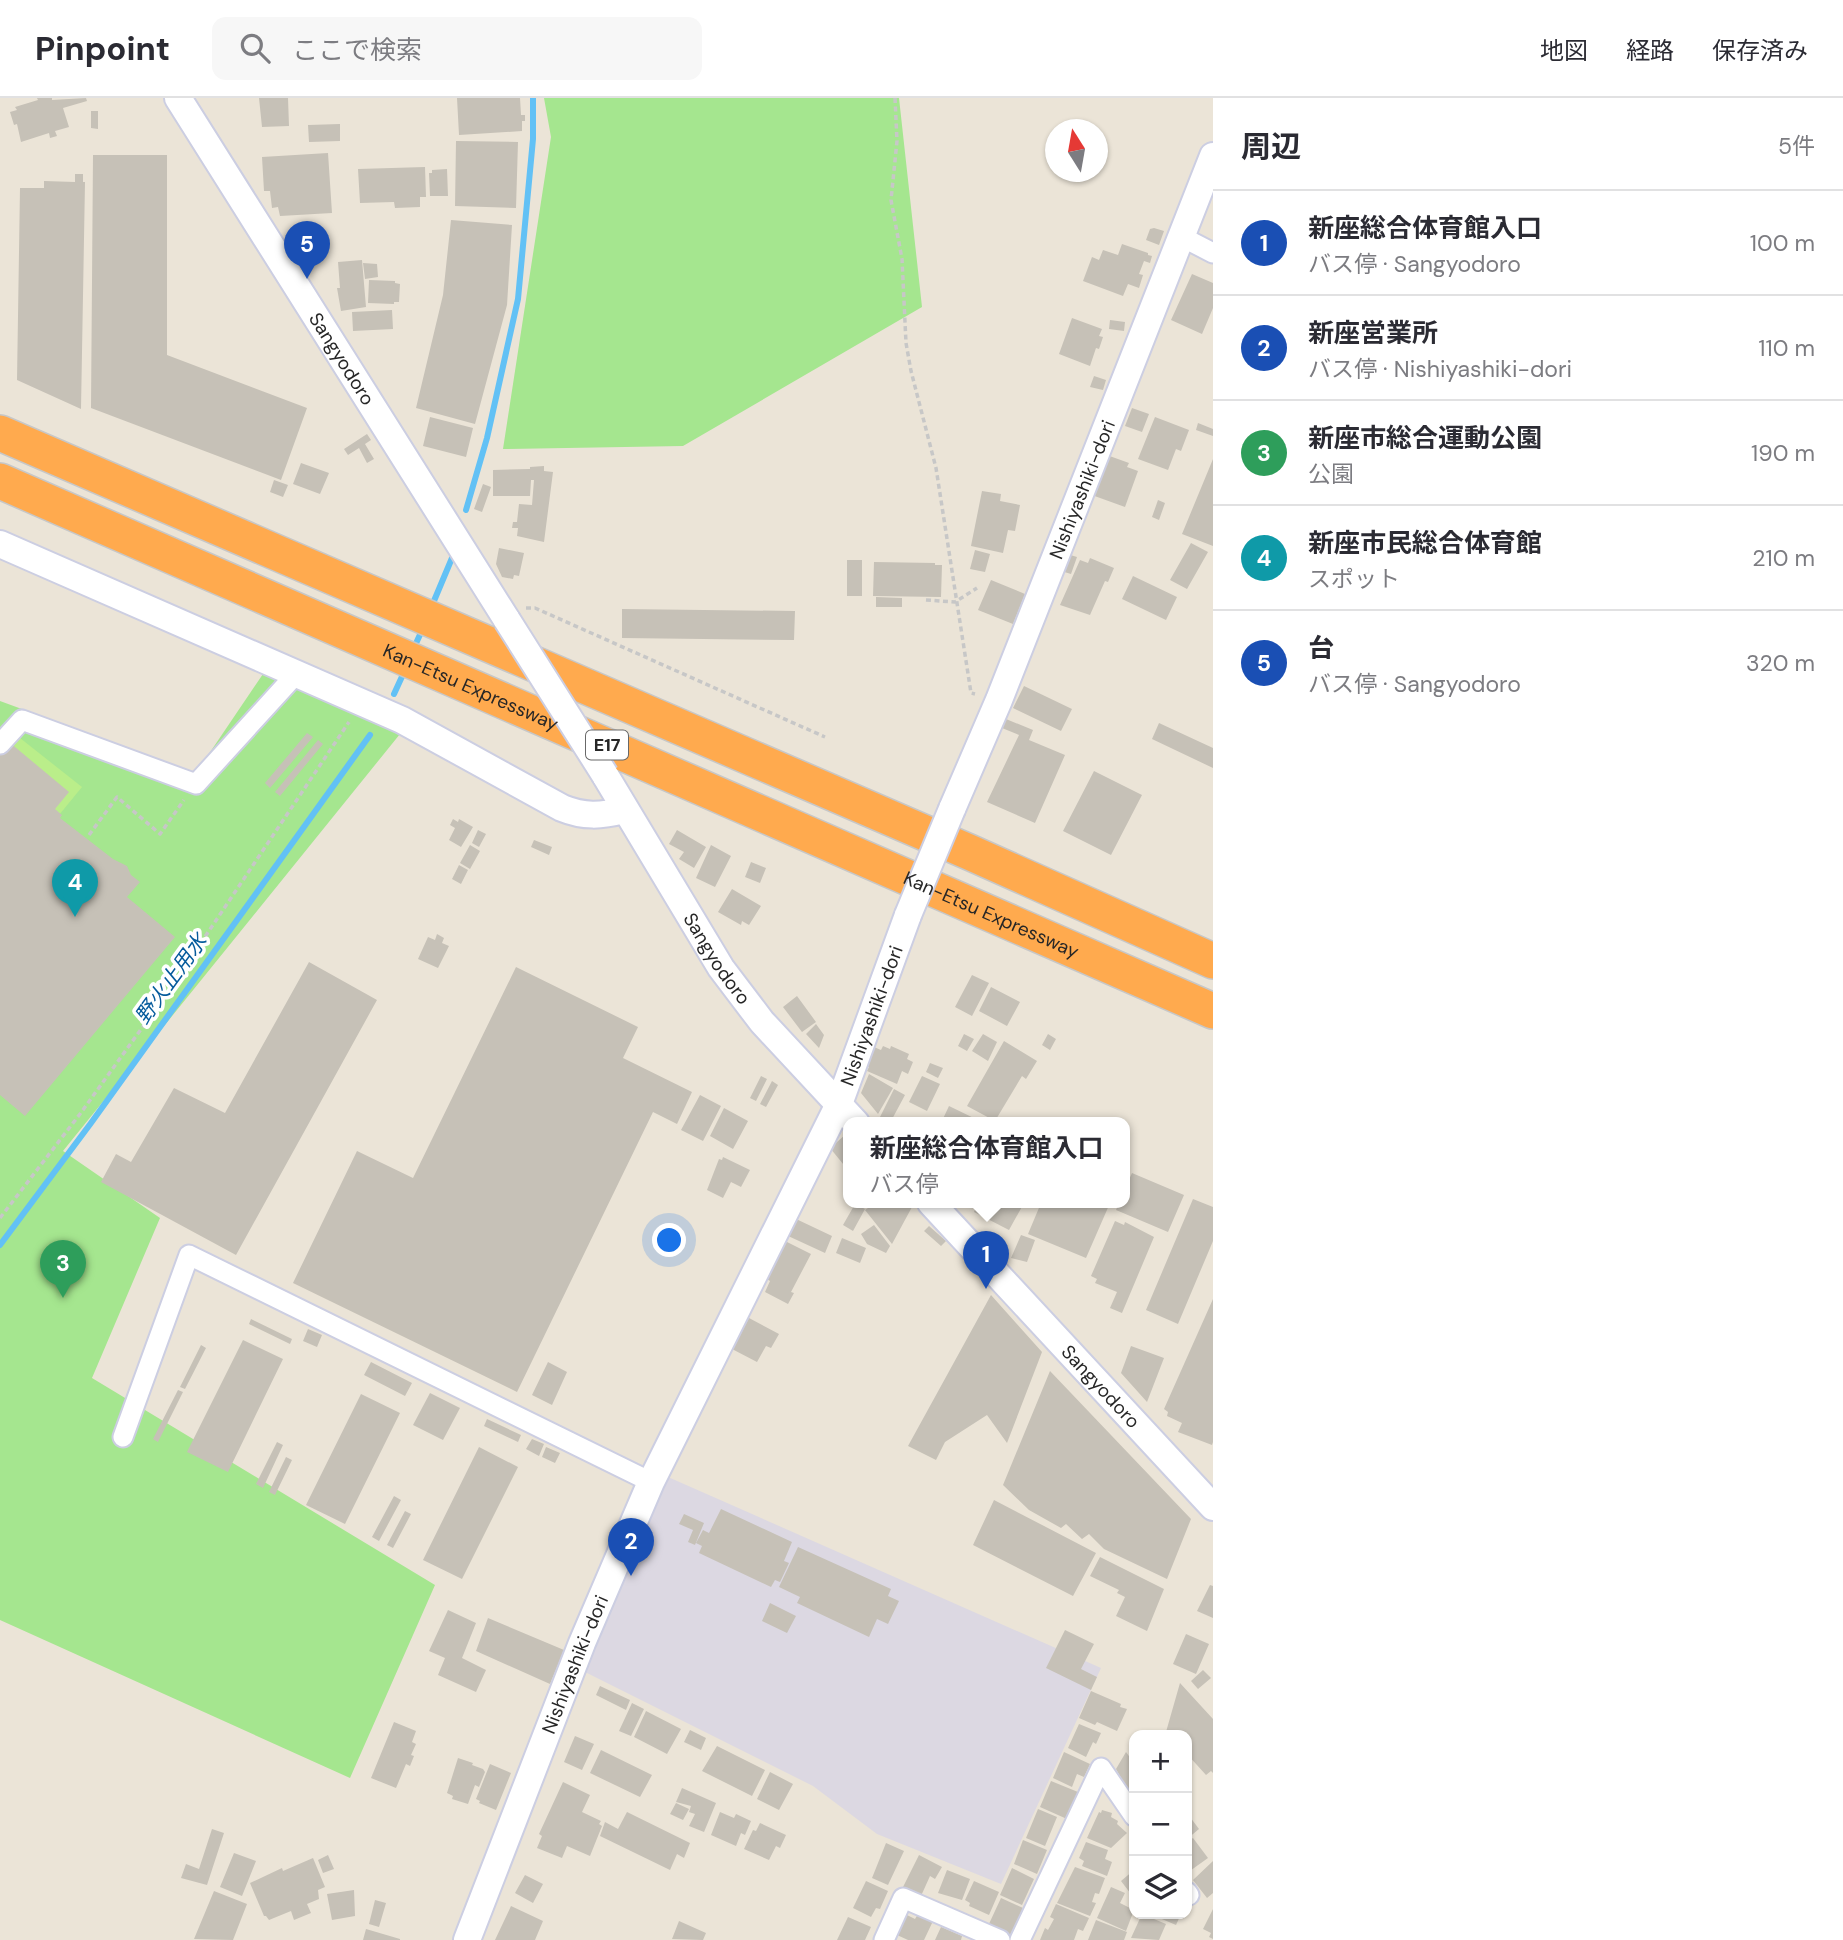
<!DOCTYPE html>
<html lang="ja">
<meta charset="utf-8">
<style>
body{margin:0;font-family:"DM Sans","Noto Sans JP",sans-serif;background:#f7f7f7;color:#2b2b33}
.controls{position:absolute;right:21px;bottom:21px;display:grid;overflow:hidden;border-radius:14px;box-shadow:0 2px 5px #0004}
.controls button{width:63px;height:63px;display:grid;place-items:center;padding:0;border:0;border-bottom:2px solid #e1e1e2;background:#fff;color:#2b2b33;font:35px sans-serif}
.compass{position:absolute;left:1045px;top:21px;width:63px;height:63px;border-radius:50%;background:#fff;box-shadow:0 2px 5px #0004;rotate:349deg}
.you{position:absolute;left:670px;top:1143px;width:24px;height:24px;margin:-18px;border:5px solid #fff;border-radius:50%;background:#1a73e8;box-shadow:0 0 0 10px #1a73e833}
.badge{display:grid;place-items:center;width:46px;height:46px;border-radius:50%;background:#3044ff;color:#fff;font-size:23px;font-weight:700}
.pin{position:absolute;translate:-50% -58px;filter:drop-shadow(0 2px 4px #0008)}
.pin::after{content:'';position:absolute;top:37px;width:24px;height:21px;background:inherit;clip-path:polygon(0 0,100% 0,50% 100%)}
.popup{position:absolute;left:843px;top:1019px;width:287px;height:91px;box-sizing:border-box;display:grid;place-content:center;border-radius:14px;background:#fff;filter:drop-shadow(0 2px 5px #0005);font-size:23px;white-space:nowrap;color:#7c7c81}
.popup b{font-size:26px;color:#2b2b33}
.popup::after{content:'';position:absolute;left:50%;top:100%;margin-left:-14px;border:14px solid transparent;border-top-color:#fff}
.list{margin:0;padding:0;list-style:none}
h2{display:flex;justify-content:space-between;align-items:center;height:91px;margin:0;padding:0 28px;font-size:30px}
h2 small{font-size:23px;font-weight:400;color:#7c7c81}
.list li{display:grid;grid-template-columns:46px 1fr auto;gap:21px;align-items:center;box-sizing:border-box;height:105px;padding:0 28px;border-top:2px solid #e1e1e2}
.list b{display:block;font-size:26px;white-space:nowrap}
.list p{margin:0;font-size:23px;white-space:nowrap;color:#7c7c81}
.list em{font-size:23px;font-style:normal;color:#7c7c81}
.icon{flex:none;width:38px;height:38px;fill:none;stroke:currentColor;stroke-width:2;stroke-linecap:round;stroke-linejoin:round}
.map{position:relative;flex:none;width:1213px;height:1842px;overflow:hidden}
header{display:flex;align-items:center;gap:42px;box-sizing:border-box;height:98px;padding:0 35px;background:#fff;border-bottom:2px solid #e1e1e2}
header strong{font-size:33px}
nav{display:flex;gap:38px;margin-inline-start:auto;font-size:24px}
.search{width:490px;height:63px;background:#f7f7f7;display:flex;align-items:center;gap:18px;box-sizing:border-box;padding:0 24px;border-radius:14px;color:#7c7c81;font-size:26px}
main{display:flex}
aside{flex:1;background:#fff}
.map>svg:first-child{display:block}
</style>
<header>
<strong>Pinpoint</strong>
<div class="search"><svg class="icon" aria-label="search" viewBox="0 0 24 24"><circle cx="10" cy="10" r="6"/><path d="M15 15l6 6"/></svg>ここで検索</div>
<nav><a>地図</a><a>経路</a><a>保存済み</a></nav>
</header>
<main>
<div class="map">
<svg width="1213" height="1842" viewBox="0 0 1213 1842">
<rect width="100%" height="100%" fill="#ebe4d7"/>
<path fill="#dcd8e2" d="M668,1379l433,191 -100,216 -124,-50 -64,-48 -228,-114z"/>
<path fill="#a5e68f" d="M544,0h355l23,209 -239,139 -180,3 48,-312z
M265,573l135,63 -337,417 97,67 -68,160 343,207 -85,193 -350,-158v-919l196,72z"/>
<path fill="#baee8a" d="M20,640l62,49 -77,94 -5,-4v-114z"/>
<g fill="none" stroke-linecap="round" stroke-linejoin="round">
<path stroke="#62c1f5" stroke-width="6" d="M466,412l21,-72 31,-139 15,-160v-41
M431,510l21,-50
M413,552l10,-22
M394,596l11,-24
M0,1147l91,-122 279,-388"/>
</g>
<path fill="#c6c1b7" d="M37,0h15v2l34,-2 1,3 -24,7 6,19 -14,4 2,5 -7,2 -1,-5 -28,9 -4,-18 -3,1 -4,-13 7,-2 -2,-3 23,-7z
M259,0h29l1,28 -27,1z
M457,0h63l1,17h4v6h-3v10l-63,4z
M91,13h7v18l-7,-1z
M340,26v17l-31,1 -1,-17z
M456,43l62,1 -2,66 -61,-2z
M328,55l4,60 -52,3 -2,-9 -6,1 -2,-17h-6l-2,-34z
M93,57h74v200l140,53 -26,72 -190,-72z
M425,69l1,30h-6v10l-25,1 -1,-6 -34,1 -2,-34z
M447,71l1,27h-18l-1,-23h3v-3z
M75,76h8v8h2l-4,227 -64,-29 3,-192h24v-7l31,1z
M451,122l61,5 -5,80 -32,119 -59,-16 27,-113z
M1154,130l10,3 -5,14 -13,-5 4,-11z
M1122,146l26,9v2l4,1 -2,7 -6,-2 -5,13 4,1 -4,13 -11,-4 -5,12 -40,-15 9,-24 7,3 4,-10 15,5z
M362,162l4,47 -25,4 -4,-23h3l-2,-26z
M363,165l14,1 1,13 -13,2z
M1192,176l21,9v25l-11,26 -31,-14z
M369,182l26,1v2l5,1 -1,18h-5v2l-26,-1z
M392,212l1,19 -40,2 -1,-19z
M1072,220l30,11 -3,7 4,1 -4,12 -3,-1 -6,18 -31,-12z
M1110,222l15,2 -1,9 -15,-2z
M1094,278l12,4 -3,10 -13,-3z
M1132,310l17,6 -7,18 -17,-6z
M430,319l43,11 -7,29 -43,-11z
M1155,319l34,13 -8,21 -5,-2 -8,21 -30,-11z
M1198,325l15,6v7l-17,-6z
M367,336l4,6 -6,4 9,15 -7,4 -8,-15 -11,7 -4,-6z
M1104,356l25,9 -2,4 11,4 -13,36 -36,-13z
M1213,361v87l-31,-12z
M301,365l28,10 -9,21 -27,-10z
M544,368v5l9,1 -9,70 -27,-6 1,-8h-6l1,-6h4l2,-18 13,1 2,-25h-3l-1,16h-37v-26l37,-1v-2z
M274,382l14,5 -5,12 -13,-5z
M483,386l8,3 -9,25 -8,-3z
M982,393l19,3 -1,7 20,4 -5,26 -7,-1 -5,23 -32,-7z
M1158,402l7,3 -6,17 -7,-3z
M1191,445l17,9 -21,37 -17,-9z
M499,450l25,5 -5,23 -5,-1 -1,4 -11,-2 -6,-13z
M975,452l15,4 -5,18 -15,-3z
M1067,456l10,3 -6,17 -10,-3z
M1090,460l24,10 -6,14 -3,-1 -15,34 -30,-10 20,-45 8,3z
M847,462h15v36h-15z
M874,464l61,1v2h7l-1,32 -68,-1z
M1133,478l44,21 -11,23 -44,-21z
M991,482l34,14 -12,30 -35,-14z
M876,499l26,1v9h-26z
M622,511l173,2 -1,29 -172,-2z
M1024,588l48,23 -11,22 -48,-23z
M1006,621l27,11 -4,10 36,15 -30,68 -48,-21 32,-67 -17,-7z
M1159,625l54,25v20l-61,-29z
M307,635l6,4 -43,51 -5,-5z
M318,642l5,4 -43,52 -5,-4z
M9,644l60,50 -14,17 7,6 -2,3 53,41 14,7 4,9 9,7 -13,15 48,40 -150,179 -25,-21v-342z
M1094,673l48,24 -31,60 -48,-24z
M453,721l5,3 1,-3 14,8 -12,20 -12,-7 6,-12 -5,-3z
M478,732l8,4 -7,13 -7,-4z
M677,732l29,17 -12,21 -15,-9 5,-7 -15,-8z
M534,742l18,7 -3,8 -18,-8z
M470,747l10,6 -10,18 -10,-6z
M711,747l20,11 -16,31 -19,-9z
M751,764l15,6 -6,15 -15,-6z
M459,767l9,5 -7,14 -9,-5z
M732,791l29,17 -12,19 -7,-4 -1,4 -23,-13z
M437,836l7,4 -2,5 7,3 -11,22 -20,-9 10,-22 7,3z
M309,864l68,38 -141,255 -135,-73 15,-28 15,8 43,-74 51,25z
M516,869l122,60 -15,31 69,34 -15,32 -24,-12 -136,280 -224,-109 64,-132 56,27z
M972,877l17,8 -17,33 -17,-9z
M991,889l29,15 -13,24 -28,-15z
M797,898l19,26 -14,10 -19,-25z
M816,926l8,11 -5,13 -13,-14z
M964,936l10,5 -7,12 -9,-5z
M983,936l14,8 -9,19 -16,-10z
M1048,936l8,5 -6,11 -8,-5z
M1004,943l33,20 -11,18 -4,-3 -27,45 -28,-15z
M883,948l7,3 1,-3 18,8 -2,5 6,3 -5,12 -6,-3 -5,13 -30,-13 2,-4 -2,-1 7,-19 7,3z
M930,965l13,5 -5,10 -12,-6z
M869,976l24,14 -15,26 -17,-21z
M761,978l6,3 -11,22 -6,-3z
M922,978l18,8 -13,27 -18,-9z
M772,983l6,4 -12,22 -6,-3z
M894,991l11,6 -15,28 -10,-6z
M700,997l21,11 -18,35 -22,-11z
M949,1008l35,17h-43z
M724,1010l24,13 -15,28 -23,-13z
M845,1037l3,3v32l-18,-22z
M723,1059l27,13 -9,17 -10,-5 -8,16 -16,-8 12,-31 3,1z
M1132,1075l52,22 -16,37 -52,-22 3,-7h5v-12z
M1193,1101l20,8v34l-35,83 -32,-14z
M863,1105h45l4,4 -20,37 -27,-34 3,-2z
M978,1105h46l-15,27 -35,-18z
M1041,1105h69l-24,55 -58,-24z
M855,1106l10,5 -12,22 -10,-6z
M794,1120l38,18 -7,17 -39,-18z
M1115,1123l9,4 1,-3 29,15 -32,76 -12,-5 7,-16 -22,-9 2,-4 -6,-3z
M874,1127l16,21 -4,7 -19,-9 -6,-10z
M929,1128l17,15 -5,5 -17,-15z
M1021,1137l14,5 -8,22 -16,-4z
M842,1140l24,10 -6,15 -24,-10z
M785,1143l26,13 -20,38 3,1 -6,11 -23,-12 5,-11 -5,-3z
M991,1197l51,57 -35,91 -20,-28 -42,27 -9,18 -28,-14z
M1213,1201v143l-1,3 -34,-13 4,-9 -15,-7 1,-4 -4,-3z
M749,1220l30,16 -8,14 -5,-2 -9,16 -25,-13z
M251,1221l41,20 -2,5 -41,-20z
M308,1231l14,6 -5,12 -14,-6z
M243,1242l40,19 -55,113 -41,-20z
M201,1247l5,3 -21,41 -5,-2z
M1131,1248l33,12 -17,44 -26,-29z
M371,1264l41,21 -7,13 -41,-21z
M548,1264l19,10 -15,33 -20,-10z
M1050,1273l141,148 -24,60 -63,-30 -15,-15 -7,5 -16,-15 -5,4 -32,-18 -26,-25z
M178,1292l5,2 -25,50 -5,-3z
M430,1295l30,15 -17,32 -30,-15z
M361,1296l39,19 -55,111 -39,-19z
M487,1321l34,16 -3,7 -34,-16z
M532,1341l12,5 -5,12 -13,-7z
M277,1344l6,3 -20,43 -7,-4z
M479,1349l39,20 -56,112 -39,-19z
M546,1349l14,6 -5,10 -13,-6z
M286,1359l6,3 -17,35 -6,-3z
M394,1398l7,4 -22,41 -7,-4z
M994,1402l102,53 -23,43 -100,-51z
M721,1411l71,33 -8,19 5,2 -9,19 -5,-2 -4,7 -72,-34 3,-7 -6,-3 7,-13 6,3z
M405,1413l6,3 -18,34 -6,-3z
M684,1416l20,9 -9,22 -7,-3 5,-12 -14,-6z
M798,1449l93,42 -3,7 11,5 -11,23 -11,-5 -8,18 -72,-34 3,-6 -21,-10z
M1100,1459l64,32 -17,42 -31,-15 9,-19 -8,-4 2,-3 -29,-14z
M1210,1487l3,1v32l-16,-7z
M770,1505l26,13 -9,17 -25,-12z
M448,1512l28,13 -14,35 24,12 -10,22 -38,-17 7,-17 -16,-7z
M488,1520l76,32 -14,34 -74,-33z
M1065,1532l29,14 -13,25 16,8 -6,13 -45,-22z
M1186,1536l23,10 -13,30 -23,-10z
M1203,1572l8,8 -13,11 -7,-8z
M1180,1585l33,36v54l-2,-2 -5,4 -19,-21v-19h-18l-3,-3z
M600,1588l30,14 -4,10 -30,-15z
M1091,1593l30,13 -1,3 7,2 -10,22 -20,-9 -2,3 -16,-7z
M632,1605l12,6 -13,27 -12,-5z
M646,1613l35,18 -14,25 -33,-17z
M394,1624l22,9 -4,11 4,2 -5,11 3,1 -4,10 -4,-2 -10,24 -25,-10z
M1079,1626l22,9 -5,11 -3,-2 -7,15 -18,-9z
M690,1632l16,8 -5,12 -17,-8z
M575,1638l19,8 -12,26 -18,-8z
M717,1648l48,24 -13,26 -50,-25z
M601,1652l51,25 -12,22 -50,-24z
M1064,1654l26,12 -6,13 -7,-3 -5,13 -19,-9z
M1126,1654l8,11v33l-4,3 -13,-18 4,-3 -5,-9z
M458,1660l15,5 -1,2 11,4 2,3 -6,15 -4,-2 -7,19 -16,-5 1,-3 -6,-3z
M490,1666l21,9 -15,37 -17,-7 1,-2 -4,-2z
M770,1674l23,12 -14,26 -22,-11z
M1051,1683l27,11 -11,27 -27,-12z
M563,1684l27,13 -8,17 19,9 -2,3 3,2 -12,30 -23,-10 -5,12 -25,-10 5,-12 -3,-2z
M682,1690l34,15 -12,29 -15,-6 6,-12 -6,-2 2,-6 -15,-4z
M676,1705l13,6 -6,11 -13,-6z
M1038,1711l19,8 -12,29 -19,-8z
M1102,1712l10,3 -1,4 7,4 -1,3 10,9 -16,15 -24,-10 12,-26 2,1z
M627,1714l63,31 -6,15 -7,-4 -7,16 -70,-34 5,-14 13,7z
M720,1714l14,6 2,-4 15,7 -6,14 -4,-2 -5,13 -25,-11z
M1187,1715l12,16 -12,10z
M760,1725l26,12 -6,13 -4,-2 -7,14 -25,-11 9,-19 3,1z
M212,1731l12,4 -17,52 -26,-7 5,-14 13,5z
M1193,1740l15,20 -21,15v-31z
M1023,1742l24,10 -10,24 -23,-10z
M1086,1744l22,8 -3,9 7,3 -5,14 -25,-10 2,-5 -5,-3z
M886,1745l18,8 -16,34 -16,-7z
M234,1755l22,8 -14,35 -22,-9z
M328,1757l6,14 -11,4 -5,-13z
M919,1757l23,12 -7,12 -5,-3 -9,20 -18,-9z
M313,1760l12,29 -7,3 1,9 -12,5 4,9 -17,7 -3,-9 -22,9 -3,-4h-2l-14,-33 32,-15 1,3z
M1213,1763v32l-6,5 -14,-18z
M1075,1769l30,11 -6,16 -4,-1 -3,9 4,1 -6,13 -33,-13z
M1012,1770l22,11 -12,26 -22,-10z
M947,1772l23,9 -8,21 -24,-7z
M1134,1772v28l-13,-17z
M525,1777l18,9 -10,19 -18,-10z
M866,1783l22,10 -8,18 -4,-1 -5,9 -18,-9z
M974,1783l25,11 -10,23 -20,-9 1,-3 -5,-3z
M1111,1789l14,6 -5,10 14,7 -8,21 -29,-13z
M354,1792l1,26 -23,4 -5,-26z
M214,1793l33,13 -14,36 -39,-1z
M1001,1800l22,10 -13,28 -22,-10z
M375,1802l11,3 -7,24 -10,-3z
M1056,1806l33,14 -6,13 -5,-2 -4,11h-34l5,-12 3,2 6,-11 -4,-2z
M511,1808l32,15 -8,19h-40z
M1213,1811v30l-4,-2 2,-4 -8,-4z
M918,1816l15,7 -9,19h-16l-11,-5 10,-20 8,4z
M1142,1816l24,10 -7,16 -28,-2z
M1150,1816h31l-5,11z
M848,1819l23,10 -6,13h-28z
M1096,1822l31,12 -3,8h-36z
M679,1823l27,12 -3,7 -31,-1z
M941,1829l21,9 -1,4h-26z
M366,1831l34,10v1h-37z"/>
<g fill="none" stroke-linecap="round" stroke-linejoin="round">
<defs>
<path id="street" d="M1182,139l31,16
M0,646l22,-24 174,64 101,-111
M123,1339l66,-182 462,227
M1187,1794l2,3
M884,1842l19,-42 97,42
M1020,1842l81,-172 33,48"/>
<g id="secondary">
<path id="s1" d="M178,0l329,522"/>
<path d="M0,446l402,176 160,88c22,9 39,8 62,2"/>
<path id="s2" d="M605,677l116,193 41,54 94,101"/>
<path id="s3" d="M952,711l47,-109 214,-544"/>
<path id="s4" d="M931,1105l282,304"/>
<path id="s5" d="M467,1842l115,-297 69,-161 188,-378 69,-189"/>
</g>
<g id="highway">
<path d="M0,335l969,419 244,109"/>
<path id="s6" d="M0,383l1213,530"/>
</g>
</defs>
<use href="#street" stroke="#cccee2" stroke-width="23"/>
<use href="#secondary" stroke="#cccee2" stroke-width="30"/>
<use href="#highway" stroke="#c7c7c7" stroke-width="38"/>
<path stroke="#c7c7c7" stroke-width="3.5" stroke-dasharray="5 3.5" stroke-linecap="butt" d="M895,0l2,43 -6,59 11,59 4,84 5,28 25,97 35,225 4,1
M926,502l29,2 22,-14
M526,510h9l290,129
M89,737l28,-38 43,37 24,-34
M0,1120l80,-104 90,-125 179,-267"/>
<use href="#street" stroke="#fff" stroke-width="19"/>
<use href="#secondary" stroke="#fff" stroke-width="26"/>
<use href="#highway" stroke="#ffaa4e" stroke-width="35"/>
<defs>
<path id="secondary-bridge" d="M507,522l98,155
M908,817l44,-106"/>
</defs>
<use href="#secondary-bridge" stroke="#cccee2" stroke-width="30" stroke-linecap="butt"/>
<use href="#secondary-bridge" stroke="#fff" stroke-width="26"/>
</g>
<g text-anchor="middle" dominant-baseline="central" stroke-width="7" stroke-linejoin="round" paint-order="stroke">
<rect fill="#fff" stroke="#686868" stroke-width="2" x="586" y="632.5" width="42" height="29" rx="5"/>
<g font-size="18" font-weight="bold" fill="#272727">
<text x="607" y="647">E17</text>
</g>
<g font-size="19" fill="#272727" stroke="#fff">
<text stroke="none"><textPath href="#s1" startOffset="308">Sangyodoro</textPath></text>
<text stroke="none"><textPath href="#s3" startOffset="345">Nishiyashiki-dori</textPath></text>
<text stroke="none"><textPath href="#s6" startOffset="514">Kan-Etsu Expressway</textPath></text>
<text stroke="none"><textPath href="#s6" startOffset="1082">Kan-Etsu Expressway</textPath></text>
<text stroke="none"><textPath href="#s2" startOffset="215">Sangyodoro</textPath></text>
<text stroke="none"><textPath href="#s5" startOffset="1010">Nishiyashiki-dori</textPath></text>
<text stroke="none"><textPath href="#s4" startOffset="250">Sangyodoro</textPath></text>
<text stroke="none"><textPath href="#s5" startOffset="296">Nishiyashiki-dori</textPath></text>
</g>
<g font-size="21" font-style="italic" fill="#055b9c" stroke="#fff">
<text transform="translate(171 881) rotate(-54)">野火止用水</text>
</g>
</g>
</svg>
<div class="controls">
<button>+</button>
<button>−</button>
<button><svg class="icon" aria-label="layers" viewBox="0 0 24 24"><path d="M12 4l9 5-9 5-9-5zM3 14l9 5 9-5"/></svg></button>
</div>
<svg class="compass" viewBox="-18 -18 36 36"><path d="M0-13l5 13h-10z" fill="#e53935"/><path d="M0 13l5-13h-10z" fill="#7c7c81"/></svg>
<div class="you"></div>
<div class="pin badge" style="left:986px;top:1191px;background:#1a4fb4">1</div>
<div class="popup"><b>新座総合体育館入口</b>バス停</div>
<div class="pin badge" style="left:631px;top:1478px;background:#1a4fb4">2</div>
<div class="pin badge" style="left:63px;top:1200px;background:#2e9e5b">3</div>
<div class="pin badge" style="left:75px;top:819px;background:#0f9aa8">4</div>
<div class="pin badge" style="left:307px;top:181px;background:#1a4fb4">5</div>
</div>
<aside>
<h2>周辺<small>5件</small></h2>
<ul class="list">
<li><span class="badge" style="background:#1a4fb4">1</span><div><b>新座総合体育館入口</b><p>バス停 · Sangyodoro</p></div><em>100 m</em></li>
<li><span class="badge" style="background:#1a4fb4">2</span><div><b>新座営業所</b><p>バス停 · Nishiyashiki-dori</p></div><em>110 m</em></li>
<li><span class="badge" style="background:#2e9e5b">3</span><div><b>新座市総合運動公園</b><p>公園</p></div><em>190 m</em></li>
<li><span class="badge" style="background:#0f9aa8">4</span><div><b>新座市民総合体育館</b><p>スポット</p></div><em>210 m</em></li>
<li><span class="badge" style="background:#1a4fb4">5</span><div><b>台</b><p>バス停 · Sangyodoro</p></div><em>320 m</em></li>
</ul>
</aside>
</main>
